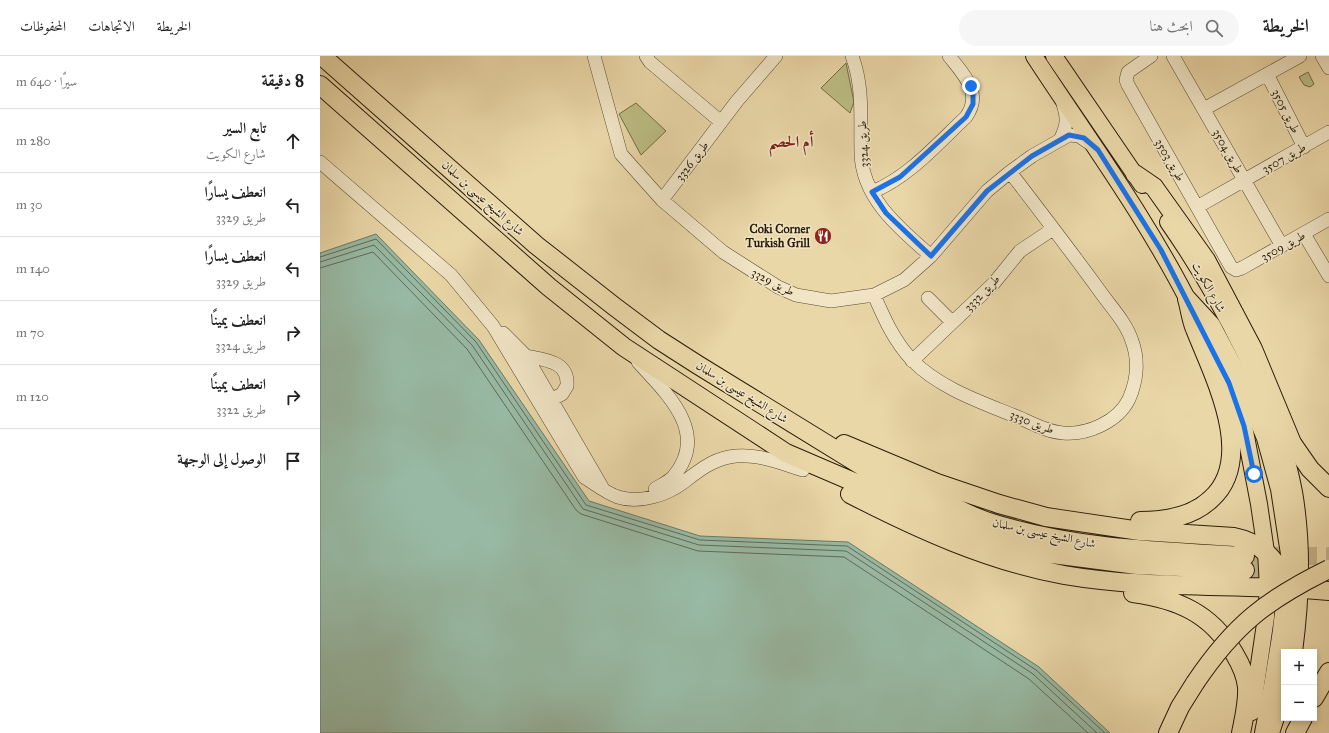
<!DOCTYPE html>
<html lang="ar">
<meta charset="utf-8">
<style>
body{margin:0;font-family:"IM FELL Great Primer",Amiri,serif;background:#f6f6f6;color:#222;direction:rtl}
.controls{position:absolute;right:12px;bottom:12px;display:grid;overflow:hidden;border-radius:0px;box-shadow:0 2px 6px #0003}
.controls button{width:36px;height:36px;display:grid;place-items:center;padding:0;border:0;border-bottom:1px solid #e0e0e0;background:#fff;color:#222;font:20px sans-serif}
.stop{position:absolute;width:12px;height:12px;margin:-9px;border:3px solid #1a73e8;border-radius:50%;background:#fff}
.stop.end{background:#1a73e8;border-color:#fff;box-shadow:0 1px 4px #0008}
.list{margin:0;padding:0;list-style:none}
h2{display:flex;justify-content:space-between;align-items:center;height:52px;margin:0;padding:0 16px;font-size:17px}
h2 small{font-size:13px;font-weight:400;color:#767676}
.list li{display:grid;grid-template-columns:26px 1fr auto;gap:12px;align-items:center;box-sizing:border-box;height:64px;padding:0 16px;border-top:1px solid #e0e0e0}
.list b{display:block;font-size:15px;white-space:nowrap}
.list p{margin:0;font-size:13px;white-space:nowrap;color:#767676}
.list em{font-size:13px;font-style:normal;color:#767676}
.icon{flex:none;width:22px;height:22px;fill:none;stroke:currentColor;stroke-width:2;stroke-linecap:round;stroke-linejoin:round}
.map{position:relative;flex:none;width:1009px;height:677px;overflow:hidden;direction:ltr}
header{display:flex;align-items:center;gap:24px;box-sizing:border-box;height:56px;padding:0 20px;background:#fff;border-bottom:1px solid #e0e0e0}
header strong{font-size:19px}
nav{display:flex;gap:22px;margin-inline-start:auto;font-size:14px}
.search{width:280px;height:36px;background:#f6f6f6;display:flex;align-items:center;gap:10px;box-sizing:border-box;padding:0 14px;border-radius:22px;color:#767676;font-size:15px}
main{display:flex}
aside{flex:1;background:#fff}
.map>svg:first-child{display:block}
</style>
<header>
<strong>الخريطة</strong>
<div class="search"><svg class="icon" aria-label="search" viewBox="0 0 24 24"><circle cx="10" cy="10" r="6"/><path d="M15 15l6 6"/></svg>ابحث هنا</div>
<nav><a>الخريطة</a><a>الاتجاهات</a><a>المحفوظات</a></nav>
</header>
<main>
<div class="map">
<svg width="1009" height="677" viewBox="0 0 1009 677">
<rect width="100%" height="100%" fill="#ead7a8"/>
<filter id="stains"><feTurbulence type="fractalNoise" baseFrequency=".005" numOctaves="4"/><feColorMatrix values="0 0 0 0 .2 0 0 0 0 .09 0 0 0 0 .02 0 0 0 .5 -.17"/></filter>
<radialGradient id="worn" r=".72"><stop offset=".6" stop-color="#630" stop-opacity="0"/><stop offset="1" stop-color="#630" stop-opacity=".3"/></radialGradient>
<path fill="#bcbd84" stroke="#726c46" d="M526,7l8,39 -4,11 -29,-25z
M988,16l6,12 -4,3 -6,-2 -5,-8z
M316,47l30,28 -25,24 -22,-41z"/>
<path fill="#98baa5" stroke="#6b7a67" d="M56,178l103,106 110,161 111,35 148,6 191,125 71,66h-790v-480z"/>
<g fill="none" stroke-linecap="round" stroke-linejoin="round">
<path stroke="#606a57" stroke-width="1" d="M0,201l56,-18 100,103 110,163 114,35 147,6 189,124 69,63
M0,206l54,-17 98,100 111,164 116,36 147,6 187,123 64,59
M0,212l53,-16 94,97 109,161 5,4 117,37 146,6 185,122 59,54"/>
<path stroke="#c3b188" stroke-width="18" stroke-dasharray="18 9" stroke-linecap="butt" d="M925,500h84
M925,514l39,1"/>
<defs>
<path id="minor" d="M274,0l27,98 41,46 61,52 55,35 18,8 35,6 43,-6 30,-15 27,-24 56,-65 23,-19 22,-16 37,-21 10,1 13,9
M326,0l4,6 71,60
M532,0c12,32 8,63 9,97 1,45 38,75 70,103
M831,0l-23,16 -2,8 2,5 103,182 5,3 6,-2 87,-49
M853,0l109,190
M1002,0l7,12
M947,18l37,73
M884,53l96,-53
M740,84c7,-14 8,-21 3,-36
M0,106l131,113 42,51 91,151c11,7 22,16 34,20 21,7 49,-2 66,-15 13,-10 28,-22 45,-25 26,-5 50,6 74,13
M552,136c37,-15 65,-48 94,-75 17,-24 -2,-42 -17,-61
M342,144l75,-99 39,-45
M877,151l132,-75
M984,178l25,42
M554,239c10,23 20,46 38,65 28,29 72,43 108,58 13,6 28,14 43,15 24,2 55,-11 66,-34 8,-18 10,-39 3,-58 -6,-19 -22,-35 -33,-51 -29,-40 -59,-79 -89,-118
M608,242l24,24
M183,277l23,23 76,131
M206,300c19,4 43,5 41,30l-5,8 -19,10
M592,305l82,-78 26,-32 33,-22
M318,306c28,31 73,71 35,115 -5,5 -12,8 -18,12"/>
<path id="major" d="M714,0c55,84 114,164 159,254
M734,0l88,129
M848,166c52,75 109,180 126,270 9,52 7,108 0,160
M888,286l21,41 15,43 15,78 7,48 2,35 -2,30 -14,95
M951,677l13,-40"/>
<path id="highway" d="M2,0l214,189 79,62 44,33 39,25 169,104c27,13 55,25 83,37 13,5 26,12 39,16 83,27 170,29 256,34
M0,29l229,202 75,60 162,106 189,81 62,18 100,13 108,5
M815,118l19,13 52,73 47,89 39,94 18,26 19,19
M868,244l23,25 38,72 17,41 14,51 10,65 9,20 13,15
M524,388l93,39 62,21 47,13 94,14 94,6c26,5 47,24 51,51 2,13 -2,29 -3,42 -5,35 -11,69 -18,103
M530,438c68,35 138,67 214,81 87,15 177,8 265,16
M820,465c26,0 52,-4 71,-22 46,-41 2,-124 -16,-170 -4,-9 -5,-20 -8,-30
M813,537c44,6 78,20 101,60 6,10 12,22 13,34 1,15 -3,31 -6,46
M994,642l15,-26
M848,677l12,-26 15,-24
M975,677l8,-15"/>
</defs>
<use href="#minor" stroke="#584a31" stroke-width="14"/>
<use href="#major" stroke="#281b09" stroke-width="18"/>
<use href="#highway" stroke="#281b09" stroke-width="20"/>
<use href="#minor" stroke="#f1e5c6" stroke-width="13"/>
<use href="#major" stroke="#ead7a8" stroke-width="16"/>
<use href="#highway" stroke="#ead7a8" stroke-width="18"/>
<defs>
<path id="highway-bridge" d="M875,627c39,-58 71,-83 134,-114"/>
</defs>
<use href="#highway-bridge" stroke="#281b09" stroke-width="20" stroke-linecap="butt"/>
<use href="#highway-bridge" stroke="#ead7a8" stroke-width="18"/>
</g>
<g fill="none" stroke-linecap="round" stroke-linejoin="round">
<path stroke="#1a73e8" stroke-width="5" d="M651,30l2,5v13l-7,13 -66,60 -28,15 14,21 45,43 56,-65 45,-35 37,-21 15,3 14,12 63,100 68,133 15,43 10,48"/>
</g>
<defs>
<symbol id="restaurant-disc" viewBox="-11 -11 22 22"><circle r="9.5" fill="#8f2418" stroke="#f1e5c6"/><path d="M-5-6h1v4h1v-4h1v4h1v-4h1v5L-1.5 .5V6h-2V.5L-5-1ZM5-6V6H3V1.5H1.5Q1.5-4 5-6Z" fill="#fff"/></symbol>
</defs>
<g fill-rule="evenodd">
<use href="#restaurant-disc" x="493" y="170" width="20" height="20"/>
</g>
<g text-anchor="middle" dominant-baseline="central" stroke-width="3" stroke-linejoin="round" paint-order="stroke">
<g font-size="12" fill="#281b09" stroke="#f1e5c6">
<text transform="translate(966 55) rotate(63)">طريق 3505</text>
<text transform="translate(543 88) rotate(-93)">طريق 3324</text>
<text transform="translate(908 95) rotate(60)">طريق 3504</text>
<text transform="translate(964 102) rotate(-30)">طريق 3507</text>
<text transform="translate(850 104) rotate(60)">طريق 3503</text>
<text transform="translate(372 105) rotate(-53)">طريق 3326</text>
<text transform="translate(163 142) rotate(42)">شارع الشيخ عيسى بن سلمان</text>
<text transform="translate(963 190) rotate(-29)">طريق 3509</text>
<text transform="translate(453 226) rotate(27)">طريق 3329</text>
<text transform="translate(889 231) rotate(61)">شارع الكويت</text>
<text transform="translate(662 237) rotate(-46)">طريق 3332</text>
<text transform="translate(422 336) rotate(32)">شارع الشيخ عيسى بن سلمان</text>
<text transform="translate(712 366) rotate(21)">طريق 3330</text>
<text transform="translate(724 477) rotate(12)">شارع الشيخ عيسى بن سلمان</text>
</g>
<g font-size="12" font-weight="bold" fill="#281b09" stroke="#f1e5c6" text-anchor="end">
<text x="490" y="173">Coki Corner<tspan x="490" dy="14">Turkish Grill</tspan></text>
</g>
<g font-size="16" font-weight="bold" fill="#7a1f14" stroke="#f1e5c6">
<text x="471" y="85">أم الحصم</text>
</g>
</g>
<rect width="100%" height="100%" filter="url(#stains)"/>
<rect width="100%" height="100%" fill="url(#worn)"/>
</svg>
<div class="controls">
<button>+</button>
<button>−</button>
</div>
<div class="stop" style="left:934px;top:418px"></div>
<div class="stop end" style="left:651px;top:30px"></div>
</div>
<aside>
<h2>8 دقيقة<small>سيرًا · 640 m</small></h2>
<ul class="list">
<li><svg class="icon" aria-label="ahead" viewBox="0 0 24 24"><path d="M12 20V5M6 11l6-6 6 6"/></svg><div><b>تابع السير</b><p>شارع الكويت</p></div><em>280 m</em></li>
<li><svg class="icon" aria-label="left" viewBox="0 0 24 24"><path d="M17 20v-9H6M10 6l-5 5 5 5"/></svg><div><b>انعطف يسارًا</b><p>طريق 3329</p></div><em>30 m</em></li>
<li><svg class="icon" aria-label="left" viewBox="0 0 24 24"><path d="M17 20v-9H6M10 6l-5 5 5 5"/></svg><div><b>انعطف يسارًا</b><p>طريق 3329</p></div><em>140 m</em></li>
<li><svg class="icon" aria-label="right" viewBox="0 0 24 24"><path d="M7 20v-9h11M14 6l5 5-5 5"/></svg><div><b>انعطف يمينًا</b><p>طريق 3324</p></div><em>70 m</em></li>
<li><svg class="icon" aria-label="right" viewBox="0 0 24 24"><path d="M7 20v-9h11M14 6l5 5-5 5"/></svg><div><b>انعطف يمينًا</b><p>طريق 3322</p></div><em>120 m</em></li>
<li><svg class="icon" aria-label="arrive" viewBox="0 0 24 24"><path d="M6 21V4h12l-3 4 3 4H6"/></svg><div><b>الوصول إلى الوجهة</b></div></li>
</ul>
</aside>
</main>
